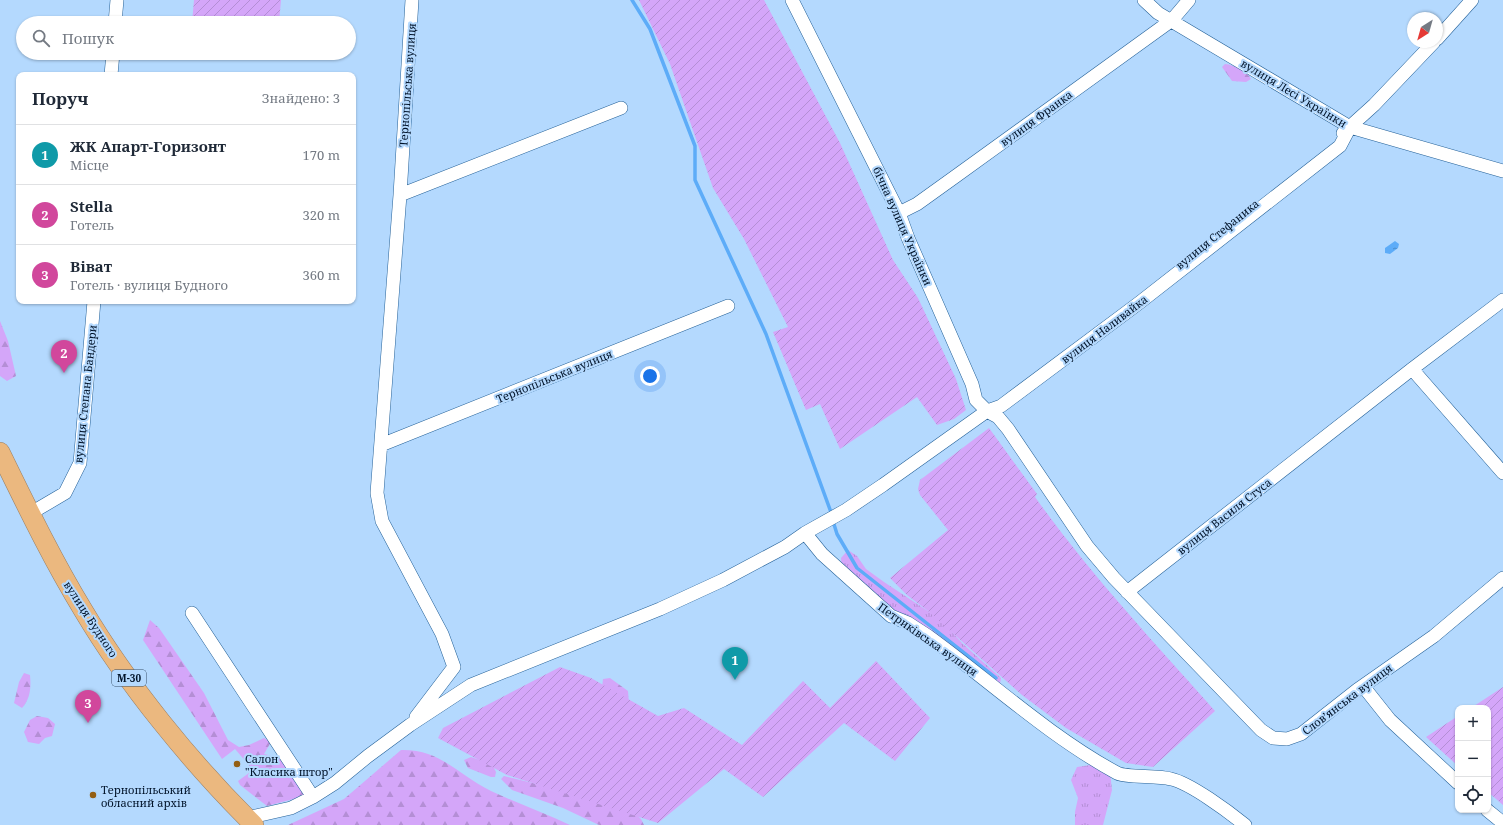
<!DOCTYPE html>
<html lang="uk">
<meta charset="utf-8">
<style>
body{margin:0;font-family:"Noto Serif",serif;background:#f2f2f3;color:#1f2937}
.controls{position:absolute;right:12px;bottom:12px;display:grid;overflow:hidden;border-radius:8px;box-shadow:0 1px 3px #0004}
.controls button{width:36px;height:36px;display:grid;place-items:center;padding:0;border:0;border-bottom:1px solid #e0e1e3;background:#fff;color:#1f2937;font:20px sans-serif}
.compass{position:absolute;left:1407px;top:12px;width:36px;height:36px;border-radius:50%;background:#fff;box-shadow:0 1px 3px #0004;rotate:217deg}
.you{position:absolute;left:650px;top:376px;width:14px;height:14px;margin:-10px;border:3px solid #fff;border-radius:50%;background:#1a73e8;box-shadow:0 0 0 6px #1a73e833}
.badge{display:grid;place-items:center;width:26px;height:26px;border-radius:50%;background:#2563eb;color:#fff;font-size:13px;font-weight:700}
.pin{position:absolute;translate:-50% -33px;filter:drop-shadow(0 1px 2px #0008)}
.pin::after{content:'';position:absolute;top:21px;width:14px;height:12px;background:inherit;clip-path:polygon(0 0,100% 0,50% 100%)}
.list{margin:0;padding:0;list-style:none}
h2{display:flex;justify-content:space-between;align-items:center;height:52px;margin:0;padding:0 16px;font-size:17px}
h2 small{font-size:13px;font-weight:400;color:#747a83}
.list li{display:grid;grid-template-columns:26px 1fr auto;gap:12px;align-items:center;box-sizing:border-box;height:60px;padding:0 16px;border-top:1px solid #e0e1e3}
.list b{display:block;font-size:15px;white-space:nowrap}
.list p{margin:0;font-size:13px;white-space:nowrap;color:#747a83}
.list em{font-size:13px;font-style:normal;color:#747a83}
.icon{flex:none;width:22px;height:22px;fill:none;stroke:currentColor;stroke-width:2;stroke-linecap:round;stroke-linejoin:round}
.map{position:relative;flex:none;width:1503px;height:825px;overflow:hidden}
.search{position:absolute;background:#fff;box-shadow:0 1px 3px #0004;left:16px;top:16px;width:340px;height:44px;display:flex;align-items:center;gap:10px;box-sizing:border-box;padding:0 14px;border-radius:22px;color:#747a83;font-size:15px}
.panel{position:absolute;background:#fff;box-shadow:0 1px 3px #0004;left:16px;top:72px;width:340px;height:232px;border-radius:8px}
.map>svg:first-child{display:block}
</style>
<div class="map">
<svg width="1503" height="825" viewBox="0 0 1503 825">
<defs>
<pattern id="grass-tufts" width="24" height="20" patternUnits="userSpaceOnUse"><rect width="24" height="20" fill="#d4a6f9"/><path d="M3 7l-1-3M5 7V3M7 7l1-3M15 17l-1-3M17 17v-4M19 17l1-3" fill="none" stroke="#b48ed5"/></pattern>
<pattern id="forest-firs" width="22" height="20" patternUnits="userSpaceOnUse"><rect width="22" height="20" fill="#d4a6f9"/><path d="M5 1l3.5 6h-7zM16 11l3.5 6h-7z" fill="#b48ed5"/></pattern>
<pattern id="garden-furrows" width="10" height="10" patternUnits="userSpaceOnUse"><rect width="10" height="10" fill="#d4a6f9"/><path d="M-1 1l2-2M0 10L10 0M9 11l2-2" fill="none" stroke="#b48ed5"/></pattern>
<pattern id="water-ripples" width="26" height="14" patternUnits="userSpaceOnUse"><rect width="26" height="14" fill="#5dacf8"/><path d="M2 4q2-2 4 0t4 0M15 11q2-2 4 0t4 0" fill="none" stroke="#4a8bc9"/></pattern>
</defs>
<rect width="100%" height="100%" fill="#b4d9fe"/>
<path fill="url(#grass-tufts)" d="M848,550l9,6 9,13 18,13 56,37 22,24 39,35 -1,6 -104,-70 -54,-42 -1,-14z
M1097,764l13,8 2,18 -9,35h-28v-13l3,-14 -7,-18 6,-13z"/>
<path fill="url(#forest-firs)" d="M1225,64c9,1 22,7 26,15l-5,3 -14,-1 -10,-14z
M0,321l8,20 8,35 -9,5 -7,-5z
M150,620l9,8 45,65 24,47 11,7 10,-2 15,-7 7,4 -7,12 17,4 24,35 -4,4 -34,9 -27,-21 -2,-4 15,-11 -18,-21 -13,10 -79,-119z
M24,673l6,2c1,11 1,23 -8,33l-8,-5 5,-21z
M610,678l18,13 1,13 -27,-16 1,-9z
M37,716l11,2 7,6 -3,12 -7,2 -6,6 -11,-2 -4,-10 6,-12z
M401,750c40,-1 57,25 90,41 26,12 53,22 79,34h-282l56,-26z
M471,757l21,7 4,8 -1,5h-4l-23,-9 -4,-8z
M504,776l123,30 14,13 3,6h-45l-36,-17 -51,-18 -11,-11z"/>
<path fill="url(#garden-furrows)" d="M194,0h87l-2,23h-87z
M639,0h125l76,143 53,117 25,38 38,81 10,31 -12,9 -17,6 -20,-28 -77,52 -20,-45 -14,6 -33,-78 15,-5 -44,-88 -31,-51 -43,-124z
M989,428l48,66 -2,3c54,76 118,144 180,214l-62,56 -27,-4 -60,-35 -44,-33 -94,-84 -21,-16 -17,-17 58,-48 -28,-35 -2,-6 2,-9z
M876,661l54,57 -35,43 -51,-38 -81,74 -39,-28 -66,54 -151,-48 -69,-37 5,-10 117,-61 31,11 67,38 26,-8 58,37 61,-64 27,27z
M1503,687v118l-15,-13v-84h-17z
M1458,716v50l-32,-29z"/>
<path fill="url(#water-ripples)" d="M1395,241l4,3 -1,4 -8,6 -5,-1v-5z"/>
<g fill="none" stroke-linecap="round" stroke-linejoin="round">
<path stroke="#5dacf8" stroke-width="3.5" d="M632,0l18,29 45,117v34l71,154 66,181
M833,521l4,13 20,34 139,110"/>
<defs>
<path id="minor" d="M412,0l-12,195 -23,298 5,28 60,113 12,33 -38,50
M792,0l107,213 9,25 64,146 4,16 11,11 11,6 10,12 79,117 27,32 147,152 12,8 14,1 14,-5 56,-44 77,-54 69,-58
M1144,0l14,13 192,114 153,44
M115,23l2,-23
M1437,39l35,-39
M111,75l2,-22
M1343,133l31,-28 60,-63
M400,195l221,-87
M899,213l18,-9 39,-28 216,-156 17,-20
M1412,369l91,104
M381,445l347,-139
M31,513l34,-20 15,-30 14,-162
M805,533l17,21 69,62 17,7 20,13c63,46 121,100 189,137 9,5 41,2 54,6 19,4 58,33 74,46
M1127,592l285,-223 91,-69
M192,613l121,184
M1363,686l27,34 68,63
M1487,810l16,13
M247,818l44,-10 22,-11 22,-14 33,-27 42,-31 61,-40 189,-76 63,-29 62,-33 20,-14 41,-23 37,-25 104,-74 14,-5 138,-103 201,-157 10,-19"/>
<path id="highway" d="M0,452c26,53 52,107 83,158 44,74 109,154 171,215"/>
</defs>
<use href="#minor" stroke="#246198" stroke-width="14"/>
<use href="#highway" stroke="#997e61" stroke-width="20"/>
<use href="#minor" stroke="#fff" stroke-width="13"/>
<use href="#highway" stroke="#ebb87f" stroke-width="19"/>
</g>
<g fill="#935e13" stroke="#b4d9fe" stroke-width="1.5">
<circle cx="237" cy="764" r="4"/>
<circle cx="93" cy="795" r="4"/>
</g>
<g text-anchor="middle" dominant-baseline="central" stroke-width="4" stroke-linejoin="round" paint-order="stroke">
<rect fill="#b4d9fe" stroke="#364e69" stroke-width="1" x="112" y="670" width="34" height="16" rx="3"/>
<g font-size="10" font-weight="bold" fill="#001329">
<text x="129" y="678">М-30</text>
</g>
<g font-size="11" fill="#001329" stroke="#b4d9fe">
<text transform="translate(407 85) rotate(-86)">Тернопільська вулиця</text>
<text transform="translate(1294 93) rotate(31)">вулиця Лесі Українки</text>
<text transform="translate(1036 118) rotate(-36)">вулиця Франка</text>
<text transform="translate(903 226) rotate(66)">бічна вулиця Українки</text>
<text transform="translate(1217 234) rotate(-39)">вулиця Стефаника</text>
<text transform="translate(1104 329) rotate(-37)">вулиця Наливайка</text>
<text transform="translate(554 376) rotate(-22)">Тернопільська вулиця</text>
<text transform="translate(85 394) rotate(-84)">вулиця Степана Бандери</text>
<text transform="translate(1224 516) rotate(-38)">вулиця Василя Стуса</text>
<text transform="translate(91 619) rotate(57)">вулиця Будного</text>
<text transform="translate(928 639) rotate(35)">Петриківська вулиця</text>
<text transform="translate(1347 699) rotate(-37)">Словʼянська вулиця</text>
</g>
<g font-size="11" fill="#001329" stroke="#b4d9fe" text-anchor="start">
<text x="245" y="758">Салон<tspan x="245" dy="13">"Класика штор"</tspan></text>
<text x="101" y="789">Тернопільський<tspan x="101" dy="13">обласний архів</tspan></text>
</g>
</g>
</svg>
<div class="controls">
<button>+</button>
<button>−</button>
<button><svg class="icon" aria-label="locate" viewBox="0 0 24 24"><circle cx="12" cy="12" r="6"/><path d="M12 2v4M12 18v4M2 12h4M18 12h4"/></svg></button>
</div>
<svg class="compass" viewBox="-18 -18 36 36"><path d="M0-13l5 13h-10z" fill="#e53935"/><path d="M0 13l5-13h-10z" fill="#747a83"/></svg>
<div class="you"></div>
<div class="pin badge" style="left:735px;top:680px;background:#0f9aa8">1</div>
<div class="pin badge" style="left:64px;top:373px;background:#d1479c">2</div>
<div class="pin badge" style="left:88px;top:723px;background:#d1479c">3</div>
<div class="search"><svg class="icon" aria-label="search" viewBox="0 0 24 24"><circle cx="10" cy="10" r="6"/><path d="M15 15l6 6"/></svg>Пошук</div>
<section class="panel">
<h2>Поруч<small>Знайдено: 3</small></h2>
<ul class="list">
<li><span class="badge" style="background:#0f9aa8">1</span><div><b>ЖК Апарт-Горизонт</b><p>Місце</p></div><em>170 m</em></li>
<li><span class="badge" style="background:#d1479c">2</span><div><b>Stella</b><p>Готель</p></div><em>320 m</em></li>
<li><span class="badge" style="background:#d1479c">3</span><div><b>Віват</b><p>Готель · вулиця Будного</p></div><em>360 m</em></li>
</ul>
</section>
</div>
